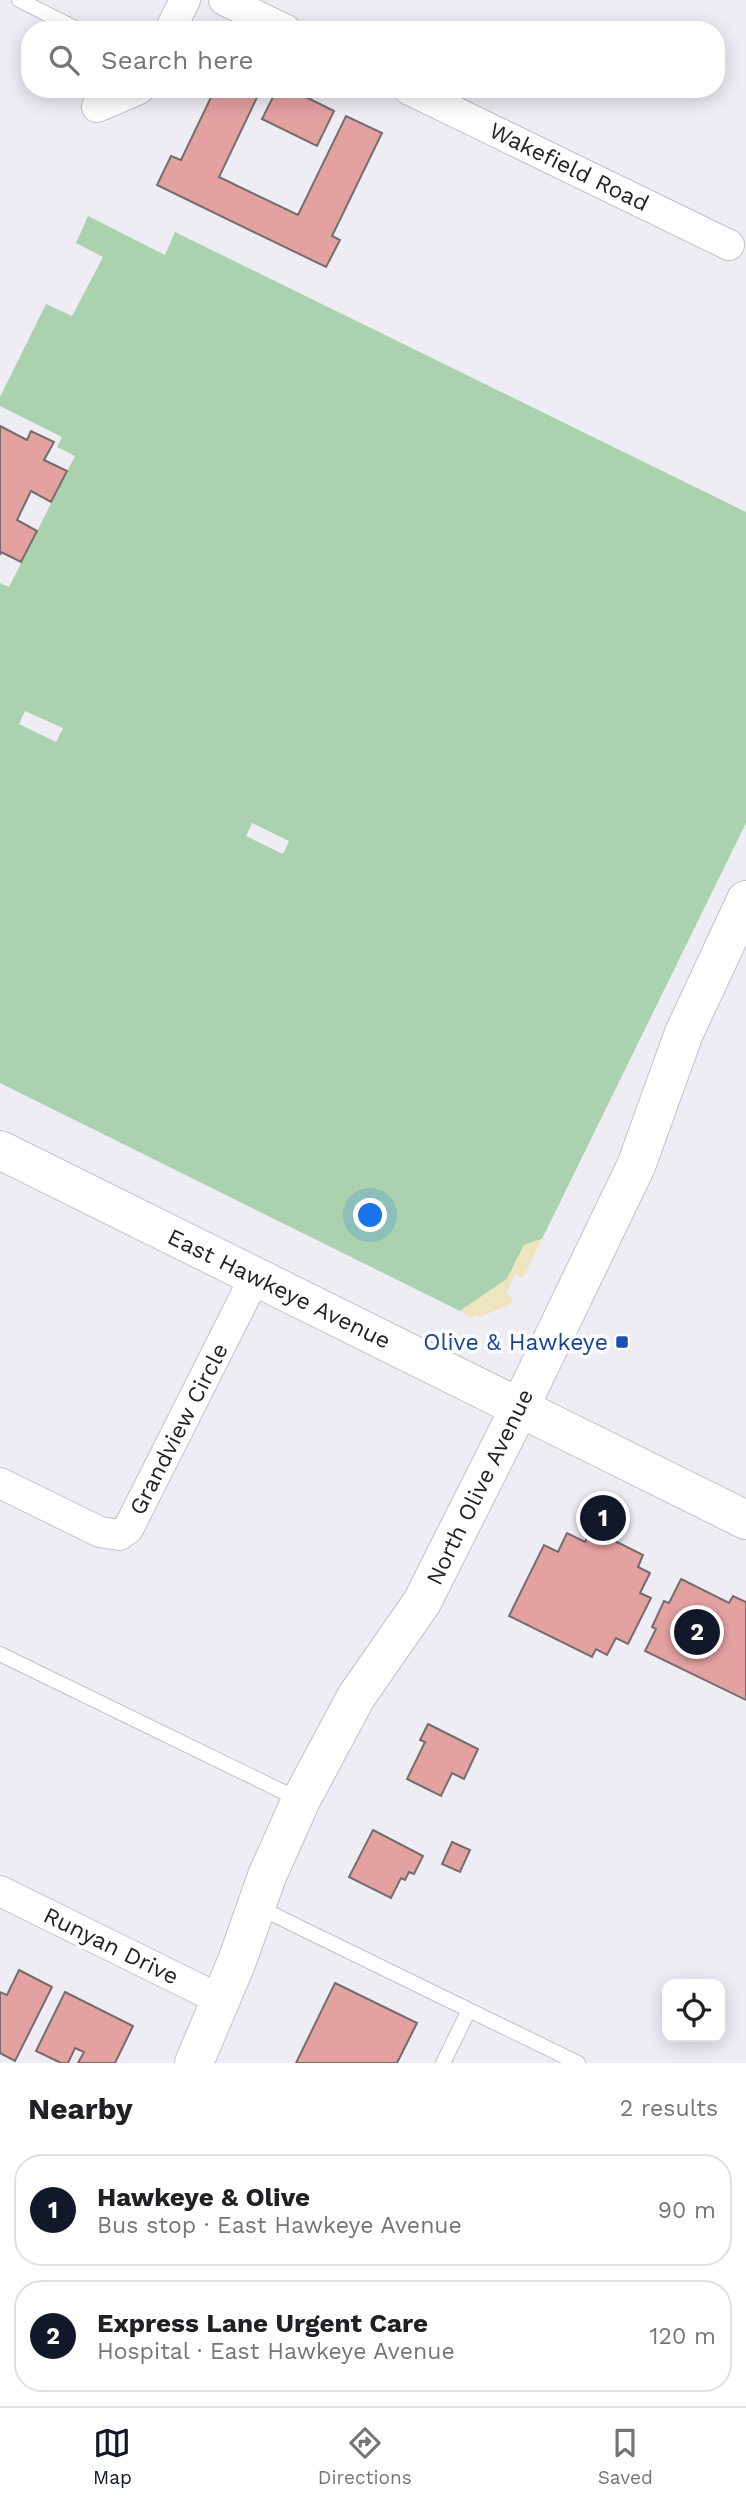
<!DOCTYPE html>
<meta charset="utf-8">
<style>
body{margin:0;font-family:"Work Sans",sans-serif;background:#f2f2f2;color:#202124}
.controls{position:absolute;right:21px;bottom:21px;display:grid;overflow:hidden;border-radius:14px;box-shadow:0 4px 18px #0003}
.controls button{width:63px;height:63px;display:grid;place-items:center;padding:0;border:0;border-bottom:2px solid #e0e0e0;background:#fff;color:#202124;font:35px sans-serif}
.you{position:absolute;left:371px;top:1216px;width:24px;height:24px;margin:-18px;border:5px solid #fff;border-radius:50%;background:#1a73e8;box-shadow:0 0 0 10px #1a73e833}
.badge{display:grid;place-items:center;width:46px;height:46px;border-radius:50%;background:#111827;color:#fff;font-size:23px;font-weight:700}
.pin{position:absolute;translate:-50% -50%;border:4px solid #fff;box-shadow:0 2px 7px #0006}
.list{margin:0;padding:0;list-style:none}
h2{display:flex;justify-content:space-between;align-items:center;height:91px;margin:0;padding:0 28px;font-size:30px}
h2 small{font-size:23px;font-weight:400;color:#757577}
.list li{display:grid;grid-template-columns:46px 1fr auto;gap:21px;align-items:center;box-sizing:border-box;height:112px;margin:0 14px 14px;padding:0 14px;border:2px solid #e0e0e0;border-radius:28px}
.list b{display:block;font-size:26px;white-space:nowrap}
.list p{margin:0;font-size:23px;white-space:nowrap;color:#757577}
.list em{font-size:23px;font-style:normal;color:#757577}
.icon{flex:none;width:38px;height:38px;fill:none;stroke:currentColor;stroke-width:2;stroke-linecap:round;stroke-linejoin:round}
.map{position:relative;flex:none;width:746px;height:2063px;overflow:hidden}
.search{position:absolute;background:#fff;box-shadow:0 4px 18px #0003;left:21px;right:21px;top:21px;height:77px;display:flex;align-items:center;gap:18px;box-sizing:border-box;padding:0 24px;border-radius:28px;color:#757577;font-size:26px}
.sheet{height:343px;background:#fff}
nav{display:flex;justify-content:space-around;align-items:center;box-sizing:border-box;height:98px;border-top:2px solid #e0e0e0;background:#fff;font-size:19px;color:#757577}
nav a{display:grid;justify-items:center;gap:4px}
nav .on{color:#111827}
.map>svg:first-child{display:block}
</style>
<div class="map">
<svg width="746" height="2063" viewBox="0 0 746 2063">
<rect width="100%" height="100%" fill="#efedf4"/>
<path fill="#aad2af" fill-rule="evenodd" d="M88,216l77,39 10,-23 571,280v311l-204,416 -18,6 -17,34 -47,32 -460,-228v-500l9,4 66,-131 -18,-9 5,-10 -62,-31v-9l46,-93 26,12 31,-59 -27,-14zM25,711l38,17 -7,14 -37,-18zM252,823l37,18 -6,13 -37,-18z"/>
<path fill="#eee5bf" d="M542,1239l-19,39 -8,-4 -9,20 7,4 -3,7 -31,12 -5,-2 -2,3 -12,-7 47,-32 17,-34z"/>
<path fill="#e3a1a0" stroke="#756d6d" stroke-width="2" d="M215,89h46l-42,88 79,38 48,-99 36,17 -50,103 8,4 -14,27 -169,-82 14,-29 10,4z
M277,89h13l44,22 -17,35 -55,-27z
M0,426l27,14 4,-9 23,11 -10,18 23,11 -16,31 -20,-11 -14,29 20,11 -16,31 -20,-10 -1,3z
M591,1529l52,26 -5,12 12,6 -10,20 11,5 -23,46 -12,-6 -9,17 -11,-6 -4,8 -83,-41 35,-71 14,7 9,-19 18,9z
M681,1579l48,24 4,-7 13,6v98l-101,-49 11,-22 -4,-2 12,-26 5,2z
M428,1724l50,25 -14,30 -12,-6 -11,23 -34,-17 18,-37 -5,-2z
M373,1830l50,26 -9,18 -5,-2 -4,8 -4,-2 -10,20 -42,-21z
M452,1842l18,8 -10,22 -18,-8z
M19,1970l33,17 -37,74 -15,-8v-61l7,3z
M335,1983l82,40 -20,40h-101z
M65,1992l68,34 -18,37h-37l6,-11 -9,-4 -7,15h-7l-25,-12z"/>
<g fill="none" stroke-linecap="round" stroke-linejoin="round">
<defs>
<path id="lane" d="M19,0l60,30
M0,1654l300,146
M256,1906l213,104
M443,2063l26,-53 109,53"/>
<path id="street" d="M224,0l62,30
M170,30l15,-30
M408,89l321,156
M97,107l42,-18
M0,1483l100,49 19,3 9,-6 127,-252
M0,1891l221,109"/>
<path id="secondary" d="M0,1150l746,370
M194,2063l43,-102 30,-85 34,-76 55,-103 66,-95 97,-193 117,-243 48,-133 62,-133"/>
</defs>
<use href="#lane" stroke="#c3c1c7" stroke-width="16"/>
<use href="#street" stroke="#c3c1c7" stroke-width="32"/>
<use href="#secondary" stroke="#c3c1c7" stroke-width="40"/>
<use href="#lane" stroke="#fff" stroke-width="14"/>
<use href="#street" stroke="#fff" stroke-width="30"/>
<use href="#secondary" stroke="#fff" stroke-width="38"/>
</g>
<rect fill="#1a4fb4" stroke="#fff" stroke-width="2.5" x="615" y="1335" width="14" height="14" rx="3.5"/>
<g text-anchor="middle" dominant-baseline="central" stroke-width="7" stroke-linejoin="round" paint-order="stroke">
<g font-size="23" fill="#232224" stroke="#fff">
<text transform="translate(569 167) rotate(26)">Wakefield Road</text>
<text transform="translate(279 1289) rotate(26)">East Hawkeye Avenue</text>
<text transform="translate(179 1429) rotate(-63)">Grandview Circle</text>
<text transform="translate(480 1487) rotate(-64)">North Olive Avenue</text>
<text transform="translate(111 1946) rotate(26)">Runyan Drive</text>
</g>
<g font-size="23" fill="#164399" stroke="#fff" text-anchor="end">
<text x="608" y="1342">Olive &amp; Hawkeye</text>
</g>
</g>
</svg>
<div class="controls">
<button><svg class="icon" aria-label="locate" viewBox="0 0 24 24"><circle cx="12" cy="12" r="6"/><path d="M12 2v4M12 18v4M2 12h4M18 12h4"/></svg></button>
</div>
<div class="you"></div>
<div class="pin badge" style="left:603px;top:1518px">1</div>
<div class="pin badge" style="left:697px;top:1632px">2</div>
<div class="search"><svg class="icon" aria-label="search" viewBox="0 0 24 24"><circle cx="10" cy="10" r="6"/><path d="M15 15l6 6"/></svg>Search here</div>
</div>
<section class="sheet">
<h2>Nearby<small>2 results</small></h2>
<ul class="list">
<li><span class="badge">1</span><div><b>Hawkeye &amp; Olive</b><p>Bus stop · East Hawkeye Avenue</p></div><em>90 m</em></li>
<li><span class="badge">2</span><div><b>Express Lane Urgent Care</b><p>Hospital · East Hawkeye Avenue</p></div><em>120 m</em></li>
</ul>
</section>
<nav>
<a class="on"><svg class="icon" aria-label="map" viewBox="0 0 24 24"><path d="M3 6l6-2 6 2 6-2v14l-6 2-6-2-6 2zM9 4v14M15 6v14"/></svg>Map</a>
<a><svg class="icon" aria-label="directions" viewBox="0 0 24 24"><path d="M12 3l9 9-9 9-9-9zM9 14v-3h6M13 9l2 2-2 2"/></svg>Directions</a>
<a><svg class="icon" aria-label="saved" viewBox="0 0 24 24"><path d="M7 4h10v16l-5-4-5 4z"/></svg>Saved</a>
</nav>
